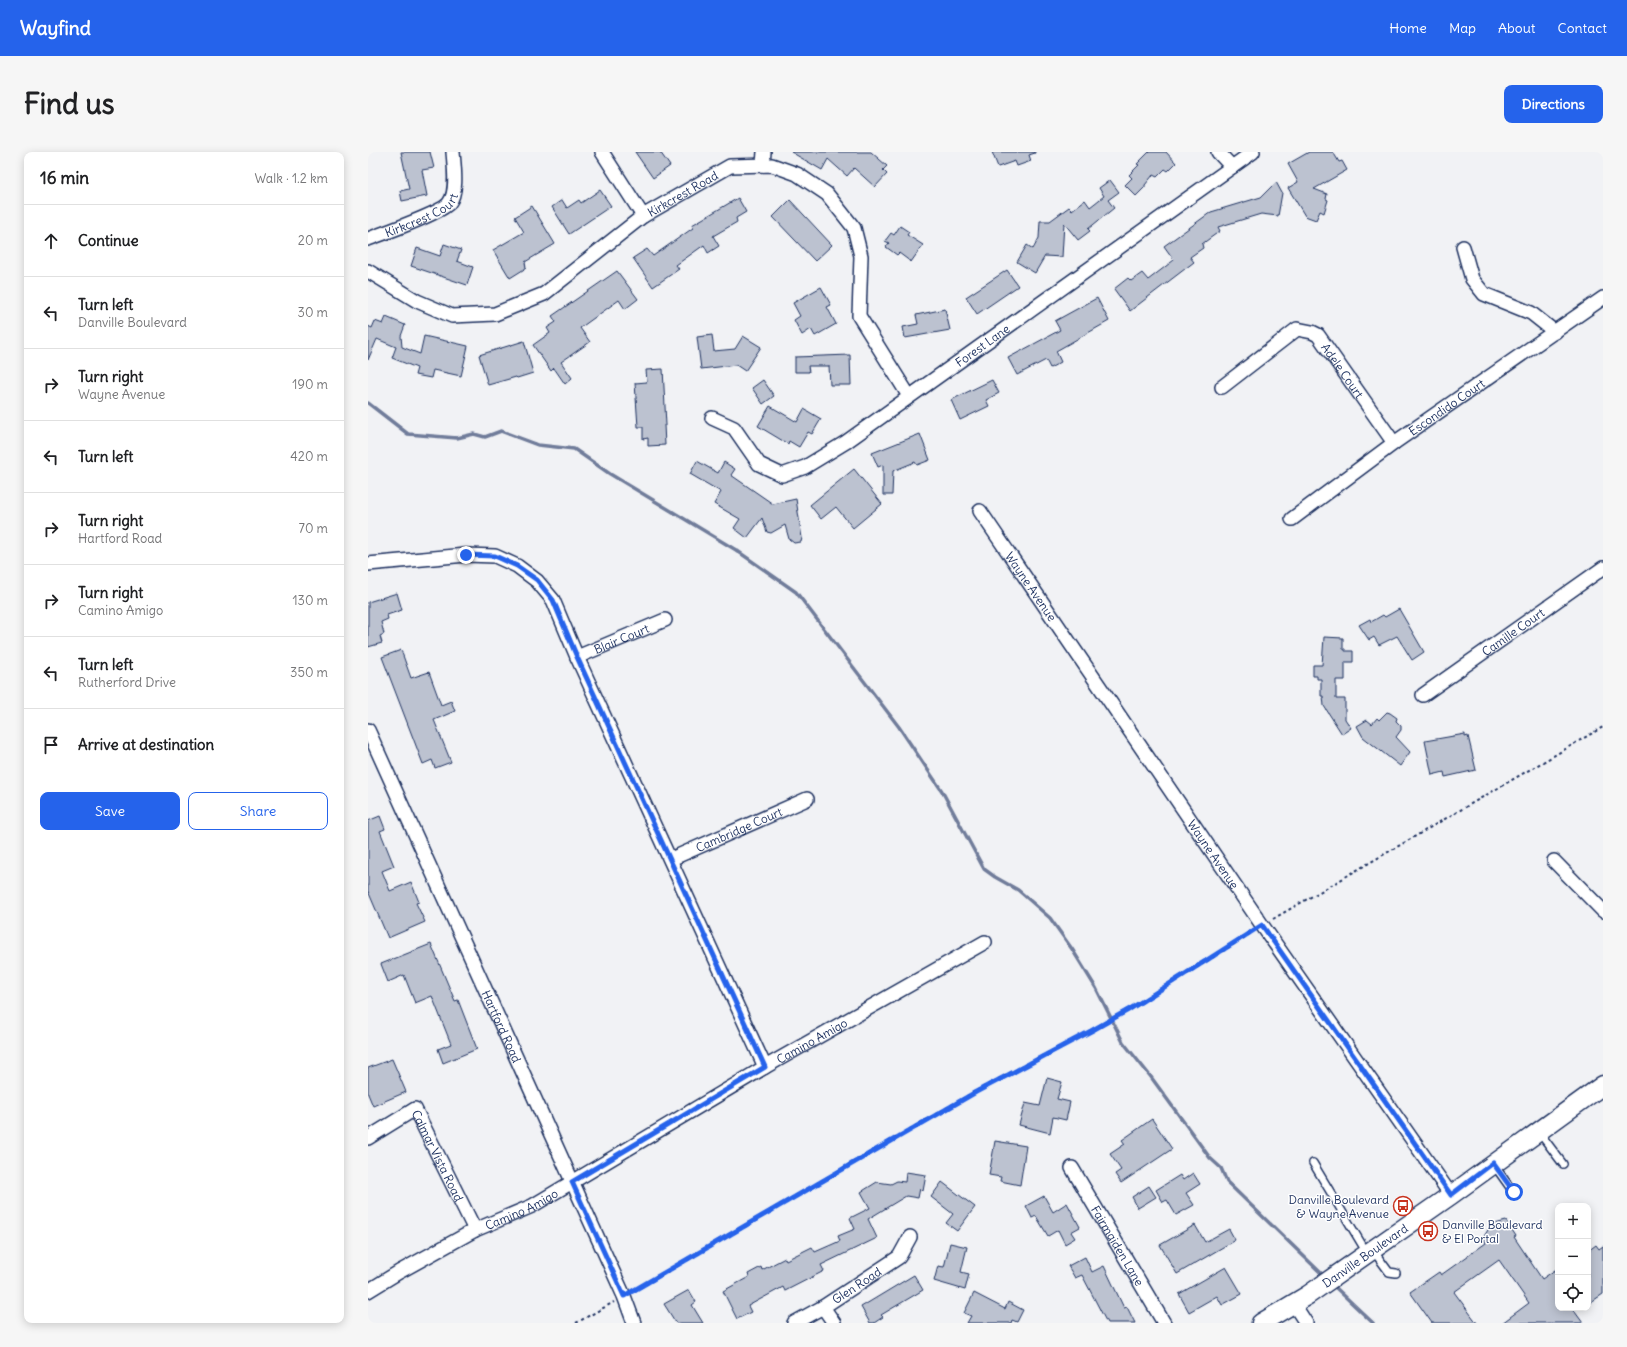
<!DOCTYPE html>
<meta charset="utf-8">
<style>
body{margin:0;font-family:Delius,sans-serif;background:#f6f6f6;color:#202124}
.controls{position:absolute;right:12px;bottom:12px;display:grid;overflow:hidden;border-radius:8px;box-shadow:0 2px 10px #0003}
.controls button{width:36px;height:36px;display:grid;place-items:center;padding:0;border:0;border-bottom:1px solid #e0e0e0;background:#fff;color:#202124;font:20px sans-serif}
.stop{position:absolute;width:12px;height:12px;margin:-9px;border:3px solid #2563eb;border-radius:50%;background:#fff}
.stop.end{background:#2563eb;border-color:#fff;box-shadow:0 1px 4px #0008}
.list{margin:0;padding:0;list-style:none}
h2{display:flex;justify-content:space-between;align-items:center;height:52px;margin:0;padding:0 16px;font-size:17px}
h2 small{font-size:13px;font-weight:400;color:#757577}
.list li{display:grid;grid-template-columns:26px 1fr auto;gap:12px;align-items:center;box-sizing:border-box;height:72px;padding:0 16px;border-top:1px solid #e0e0e0}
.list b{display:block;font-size:15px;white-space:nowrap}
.list p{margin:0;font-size:13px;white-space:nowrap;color:#757577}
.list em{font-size:13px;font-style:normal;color:#757577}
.actions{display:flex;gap:8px;padding:12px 16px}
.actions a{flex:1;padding:9px 0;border:1px solid #2563eb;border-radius:8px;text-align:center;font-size:14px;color:#2563eb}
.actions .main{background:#2563eb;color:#fff}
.icon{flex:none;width:22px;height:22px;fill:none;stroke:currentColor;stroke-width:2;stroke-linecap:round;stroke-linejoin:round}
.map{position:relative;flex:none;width:1235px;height:1171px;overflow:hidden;border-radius:8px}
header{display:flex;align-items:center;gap:24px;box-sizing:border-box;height:56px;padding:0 20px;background:#2563eb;color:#fff}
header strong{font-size:19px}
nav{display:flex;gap:22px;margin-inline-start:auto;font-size:14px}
.intro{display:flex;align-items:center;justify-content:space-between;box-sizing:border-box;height:96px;padding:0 24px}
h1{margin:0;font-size:28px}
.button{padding:10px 18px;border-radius:8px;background:#2563eb;color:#fff;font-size:14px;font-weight:700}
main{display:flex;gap:24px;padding:0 24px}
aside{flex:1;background:#fff;border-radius:8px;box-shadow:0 2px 10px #0003}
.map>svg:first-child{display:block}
</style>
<header>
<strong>Wayfind</strong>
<nav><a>Home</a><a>Map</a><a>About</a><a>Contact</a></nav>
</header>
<div class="intro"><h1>Find us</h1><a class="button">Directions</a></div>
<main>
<aside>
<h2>16 min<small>Walk · 1.2 km</small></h2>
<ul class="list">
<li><svg class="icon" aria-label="ahead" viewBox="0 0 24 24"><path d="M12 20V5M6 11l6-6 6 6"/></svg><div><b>Continue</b></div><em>20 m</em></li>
<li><svg class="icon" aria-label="left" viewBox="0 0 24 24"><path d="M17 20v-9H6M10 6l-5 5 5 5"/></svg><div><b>Turn left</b><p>Danville Boulevard</p></div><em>30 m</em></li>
<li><svg class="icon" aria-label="right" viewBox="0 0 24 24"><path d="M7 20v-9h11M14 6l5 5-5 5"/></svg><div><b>Turn right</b><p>Wayne Avenue</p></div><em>190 m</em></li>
<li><svg class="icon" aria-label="left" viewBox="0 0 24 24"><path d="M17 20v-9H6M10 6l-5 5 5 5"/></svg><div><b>Turn left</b></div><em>420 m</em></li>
<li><svg class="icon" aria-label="right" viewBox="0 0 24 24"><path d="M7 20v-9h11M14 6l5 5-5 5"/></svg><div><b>Turn right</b><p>Hartford Road</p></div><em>70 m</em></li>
<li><svg class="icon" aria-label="right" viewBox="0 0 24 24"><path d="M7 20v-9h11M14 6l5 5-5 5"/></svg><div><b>Turn right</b><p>Camino Amigo</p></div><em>130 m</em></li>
<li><svg class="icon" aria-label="left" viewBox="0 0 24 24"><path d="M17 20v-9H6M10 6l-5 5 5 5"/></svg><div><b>Turn left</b><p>Rutherford Drive</p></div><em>350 m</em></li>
<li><svg class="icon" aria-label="arrive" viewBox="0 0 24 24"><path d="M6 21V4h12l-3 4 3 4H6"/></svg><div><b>Arrive at destination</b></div></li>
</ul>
<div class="actions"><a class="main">Save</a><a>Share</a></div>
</aside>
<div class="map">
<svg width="1235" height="1171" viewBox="0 0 1235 1171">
<rect width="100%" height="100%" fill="#f1f2f5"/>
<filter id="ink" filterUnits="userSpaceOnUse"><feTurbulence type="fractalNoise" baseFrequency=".025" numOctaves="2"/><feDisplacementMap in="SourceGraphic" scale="8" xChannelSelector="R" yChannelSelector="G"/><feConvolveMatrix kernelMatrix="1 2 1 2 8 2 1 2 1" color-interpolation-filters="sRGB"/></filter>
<g filter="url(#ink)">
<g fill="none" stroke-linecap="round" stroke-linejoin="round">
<path stroke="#707c9a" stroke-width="3.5" d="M0,251l40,31 49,4 17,-4 11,3 16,-6 37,14 36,4 36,25 126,76 60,42 103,135 43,64 42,78 11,8 23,13 32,28 22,31 24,39 27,54 28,35 59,81 11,10 6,14 94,91
M968,1136l37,35"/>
</g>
<path fill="#bcc2d0" stroke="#1b2f5e" d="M33,0h29l4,16 -12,2 5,26 -25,5 -2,-10 9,-2z
M267,0h25l10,14 -17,12z
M423,0h80l16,14 -4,4 4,4 -12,13 -21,-19 -7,8 -19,-17 -6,11z
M624,0h43v1l-6,2 2,6 -14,5 -2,-5 -17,6z
M781,0h17l10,11 -8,8 -3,-2 -8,8 -4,-2 -8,10v2l-9,9 -11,-11 7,-7 -3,-3 10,-10 -2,-1z
M941,0h24l6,10 3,-1 5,9 -33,19 13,5 -1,5 2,1 -4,13 -4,-2 -4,9 -11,-4 -17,-28 10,-6 -10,-18z
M742,28l9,12 -11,8 6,8 -26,21 2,2 -12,9 -14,-17 -2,34 -17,-1 -10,17 -18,-11 10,-17 6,4 6,-11 1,-17h10l19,-14 3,3 13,-10 5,7 14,-11 -5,-8z
M908,30l6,11 -4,23 -17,-2 -43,13 2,4 -18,13 1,4 -13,9 4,5 -64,49 -16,-22 14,-11 3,3 11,-8 6,7 26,-20 -10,-14 47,-34 50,-15z
M232,38l11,16 -42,28 -17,-27 10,-7 5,8 12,-8 2,3z
M370,46l8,14 -10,6 1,4 -24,14 6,10 -11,7 -4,-8 -28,20 3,4 -26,18 -20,-29 14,-9 6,7 40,-28 -1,-3z
M422,48l42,45 -17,16 -42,-44z
M164,54l23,38 -30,18 1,6 -16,10 -17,-28 31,-18 -9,-15z
M532,74l9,6 -2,3 16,10 -12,17 -12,-9 -2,2 -11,-8 3,-4 -4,-2 6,-8 3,2z
M76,92l17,6 -4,11 16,6 -6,18 -56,-19 6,-18 23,8z
M639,118l11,16 -41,28 -11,-17z
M249,119l21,28 -13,10 -6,-9 -39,28 10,14 -29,20 11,16 -7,6 -11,-16 -3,3 -18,-26 17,-12 -3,-5 9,-6 -4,-6z
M453,135l10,18 -4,2 9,17 -21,12 -4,-7 -9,6 -8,-15 6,-4 -7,-13z
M729,146l12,23 -53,30 5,11 -11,6 -4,-8 -29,15 -9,-17 52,-28 -5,-9z
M577,157l5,21 -45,8 -2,-11 15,-3 -2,-9z
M18,165l19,8 -4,11 1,11 18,7 4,-18 44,10 -7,30 -28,-6 -2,8 -16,-3 2,-7 -25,-10 4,-11 -19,-8 -9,21v-34l4,2 3,-7 8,3z
M344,183l2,16 21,-2 8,-13 18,11 -16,24 -9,-6 -35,4 -4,-32z
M156,189l9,32 -16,5 -1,-1 -28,8 -9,-30z
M482,203l1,30h-21l-1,-19h-21l1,6h-14v-15z
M295,217l3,56h-2l1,20 -17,1v-8l-5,1v-12h-5l-3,-44 12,-1 -1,-12z
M395,228l11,16 -11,8 -11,-16z
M624,228l7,13 -13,7 3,6 -29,14 -9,-20z
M402,254l27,16 7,-13 17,10 -9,15 -4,-2 -9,15 -10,-6 -1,3 -30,-18z
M552,282l10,26 -13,5 -2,-3 -22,9 -1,24h-9v-30l-5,2 -6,-14z
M329,309l21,12 6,-11 11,7 -4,6 42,29 23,-5 6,39 -1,4 -7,1 -5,-4 -4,-14 -14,8 -4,-1 -5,-14 -15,20 -13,-10 6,-9 -26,-15 7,-12 -31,-18z
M486,317l28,35 -29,24 -17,-21 -15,12 -11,-14z
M29,441l5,17 -15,5 1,4 -7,3 3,12 -4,2 2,7 -14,4v-45z
M1031,457l25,43 -12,8 -15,-24 -18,9 -5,-8 -5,3 -10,-15 11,-6 1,3 12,-7 2,2z
M956,485l19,1v11h2v2h8v11h-8v18h-9v19h9v20l6,9 -9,6 -18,-28 -1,-10h-2v-17h-4v-3h-4v-11h9z
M33,498l10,28 18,-6 12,33 10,-4 4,10 -21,9 17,42 -16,6 -3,-8 -9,4 -41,-107z
M1019,560l3,1 7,5 -1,3 5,5v4l-5,7 14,15 -10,14 -37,-29 -6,-11 10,-6 5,4 5,-6 2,2z
M1097,582v3l3,-1 8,34 -31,7 -1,-5 -12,3 -7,-34z
M12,664l5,13 -5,2 14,35 -12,5 8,20 21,-9 8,20 -3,1 9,19 -37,16 -20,-47v-70z
M63,792l24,57 3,-1 19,49 -34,14 -5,-14 13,-5 -19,-48 -17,7 -11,-28 -16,7 -7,-18z
M24,907l14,33 -33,14 -5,-12v-26z
M679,926l15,4 -5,17 13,3 -4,18 -13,-3 -3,16 -31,-8 6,-22 15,3z
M784,967l20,30 -51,34 -6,-9 6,-4 -11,-16 15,-10 -3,-4z
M627,989l31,5 -6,39 -20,-4 1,-4 -12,-2z
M538,1020l20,3 -3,16 -3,-3 -2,10 -12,-2 -38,23 9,19 -56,27 3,6 -39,20 -2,-4 -35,19 3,6 -14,7 -14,-28 26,-14 -1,-3 13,-7 1,3 23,-12 1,2 26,-13 3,5 25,-11 -2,-5 17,-7 -5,-11 20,-10 -9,-16 16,-10 14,2 6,-3 8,1z
M825,1021l7,11 -14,9 8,12 -18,10 -9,-15 -4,2 -7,-12 24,-15 3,5z
M574,1030l33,25 -18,24 -11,-8 7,-9 -22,-17z
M781,1034l7,11 -18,11 -6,-11z
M676,1044l9,16 14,-9 13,24 -9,5 4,6 -10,6 -7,-14 -10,6 -12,-20 -4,2 -6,-12z
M1138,1069l10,15 -2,1 28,42 16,-11v40h14l11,15h-81l27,-20 -30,-43 -45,32 23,31h-45l-22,-31 29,-20 2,3 45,-32 -3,-5 8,-13z
M827,1073l10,17 24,-13 6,11 -58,34 -17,-29z
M582,1091l17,4 -6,25 8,2 -4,16 -31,-9 4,-15 6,1z
M1228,1093l3,4 4,-3v48l-15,10v-53z
M717,1105l7,15 12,-6 20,42 3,-1 8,16h-28l-25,-48 -7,3 -7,-12z
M858,1115l16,27 -20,11 -5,-9 -28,16 -10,-18z
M546,1123l9,15 -42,25 2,2 -9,6h-4l-9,-16z
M321,1138l7,12 -4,3 11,18h-27l-12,-19z
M606,1141l31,16 3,-7 15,8 -6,12 -5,-2 -1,3h-44l4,-7 -7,-3z"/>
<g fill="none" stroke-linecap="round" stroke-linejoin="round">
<defs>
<path id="service" d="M1171,980l24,32
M945,1011l54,90
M1126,1013l20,28
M1004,1097l17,23 7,1"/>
<g id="minor">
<path d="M234,0l41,64"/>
<path d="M850,0l14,15"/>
<path d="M395,13l1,-13"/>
<path id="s1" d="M0,87c14,-5 75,-27 81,-36 9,-11 5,-37 4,-51"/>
<path d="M1095,95l9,32 12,15 47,19 24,19"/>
<path id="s2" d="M0,119l49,30 35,15 43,-2 49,-20 99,-78 87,-50 42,-1 25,9 30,20 27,34 7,28 -2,60 50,80"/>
<path id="s3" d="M854,235l75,-58 15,3 6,3 76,108"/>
<path id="s4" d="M344,266l22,10 25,36 23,11 23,-8 41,-25 407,-290"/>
<path id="s5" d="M612,359l282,414 189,270"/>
<path id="s6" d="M924,367l102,-76 209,-145"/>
<path d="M0,412l98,-9 29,1 22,10 20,15 16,19 24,57 188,410"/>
<path id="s7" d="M209,505l88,-37"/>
<path id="s8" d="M1055,543l180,-127"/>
<path id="s9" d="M0,578l256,566 10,27"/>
<path id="s10" d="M303,707l136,-60"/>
<path d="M1186,709l49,50"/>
<path id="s11" d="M0,986l47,-29 60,121"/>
<path id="s12" d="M704,1016l92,155"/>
<path id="s13" d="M0,1139l31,-19 76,-42 57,-24 233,-139 220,-125"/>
<path d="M925,1151l13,20"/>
<path d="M455,1155l11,16"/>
<path id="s14" d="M426,1171l29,-16 76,-50 11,-20"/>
</g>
<g id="secondary">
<path id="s15" d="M893,1171l47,-28 143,-100 152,-110"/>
</g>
</defs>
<use href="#service" stroke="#1b2f5e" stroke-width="10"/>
<use href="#minor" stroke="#1b2f5e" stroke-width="16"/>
<use href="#secondary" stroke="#1b2f5e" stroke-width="21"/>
<path stroke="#1b2f5e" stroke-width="2" stroke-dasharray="3 3" stroke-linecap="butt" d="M905,767l330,-192
M267,1138l340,-198 116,-61 39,-22 122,-77
M208,1171l38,-21"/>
<use href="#service" stroke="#fff" stroke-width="7"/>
<use href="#minor" stroke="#fff" stroke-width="13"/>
<use href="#secondary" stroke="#fff" stroke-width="18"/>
</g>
</g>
<g fill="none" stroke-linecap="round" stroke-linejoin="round" filter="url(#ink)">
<path stroke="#2563eb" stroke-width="5" d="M98,403l29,1 22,10 20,14 16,20 24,57 188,410 -193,115 52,114 352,-204 115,-61 39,-22 132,-84 189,270 42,-32 21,29"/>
</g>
<defs>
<symbol id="bus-ring" viewBox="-11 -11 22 22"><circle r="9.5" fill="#fff" stroke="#c8321e" stroke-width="1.5"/><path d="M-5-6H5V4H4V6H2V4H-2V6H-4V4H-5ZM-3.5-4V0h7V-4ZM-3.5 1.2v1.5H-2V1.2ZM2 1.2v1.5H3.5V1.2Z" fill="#c8321e"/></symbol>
</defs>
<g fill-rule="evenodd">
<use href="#bus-ring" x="1024" y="1043" width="22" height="22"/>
<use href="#bus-ring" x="1049" y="1068" width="22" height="22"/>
</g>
<g text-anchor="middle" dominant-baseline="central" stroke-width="3" stroke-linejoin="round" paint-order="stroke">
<g font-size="12" fill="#1b2f5e" stroke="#fff">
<text stroke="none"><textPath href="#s2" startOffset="363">Kirkcrest Road</textPath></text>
<text stroke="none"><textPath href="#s1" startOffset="59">Kirkcrest Court</textPath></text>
<text stroke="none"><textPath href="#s4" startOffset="333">Forest Lane</textPath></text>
<text stroke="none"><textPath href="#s3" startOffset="160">Adele Court</textPath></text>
<text stroke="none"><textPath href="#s6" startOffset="191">Escondido Court</textPath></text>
<text stroke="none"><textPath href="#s5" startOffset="91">Wayne Avenue</textPath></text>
<text stroke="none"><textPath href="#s8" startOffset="110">Camille Court</textPath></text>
<text stroke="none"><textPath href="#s7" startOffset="48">Blair Court</textPath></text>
<text stroke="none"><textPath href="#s10" startOffset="74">Cambridge Court</textPath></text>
<text stroke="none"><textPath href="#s5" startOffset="415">Wayne Avenue</textPath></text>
<text stroke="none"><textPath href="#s9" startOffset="325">Hartford Road</textPath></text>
<text stroke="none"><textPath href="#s13" startOffset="510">Camino Amigo</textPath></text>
<text stroke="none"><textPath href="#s11" startOffset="107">Calmar Vista Road</textPath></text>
<text stroke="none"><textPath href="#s13" startOffset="174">Camino Amigo</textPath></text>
<text stroke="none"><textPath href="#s12" startOffset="90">Fairmaiden Lane</textPath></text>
<text stroke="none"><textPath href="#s15" startOffset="124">Danville Boulevard</textPath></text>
<text stroke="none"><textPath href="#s14" startOffset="73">Glen Road</textPath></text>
</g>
<g font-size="12" fill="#1b2f5e" stroke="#fff" text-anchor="end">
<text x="1021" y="1047">Danville Boulevard<tspan x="1021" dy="14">&amp; Wayne Avenue</tspan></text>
<text x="1074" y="1072" text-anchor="start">Danville Boulevard<tspan x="1074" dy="14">&amp; El Portal</tspan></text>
</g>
</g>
</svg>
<div class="controls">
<button>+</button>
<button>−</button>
<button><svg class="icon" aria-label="locate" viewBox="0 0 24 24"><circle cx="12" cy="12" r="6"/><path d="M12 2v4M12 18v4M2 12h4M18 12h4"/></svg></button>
</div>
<div class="stop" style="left:1146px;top:1040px"></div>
<div class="stop end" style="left:98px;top:403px"></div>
</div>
</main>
